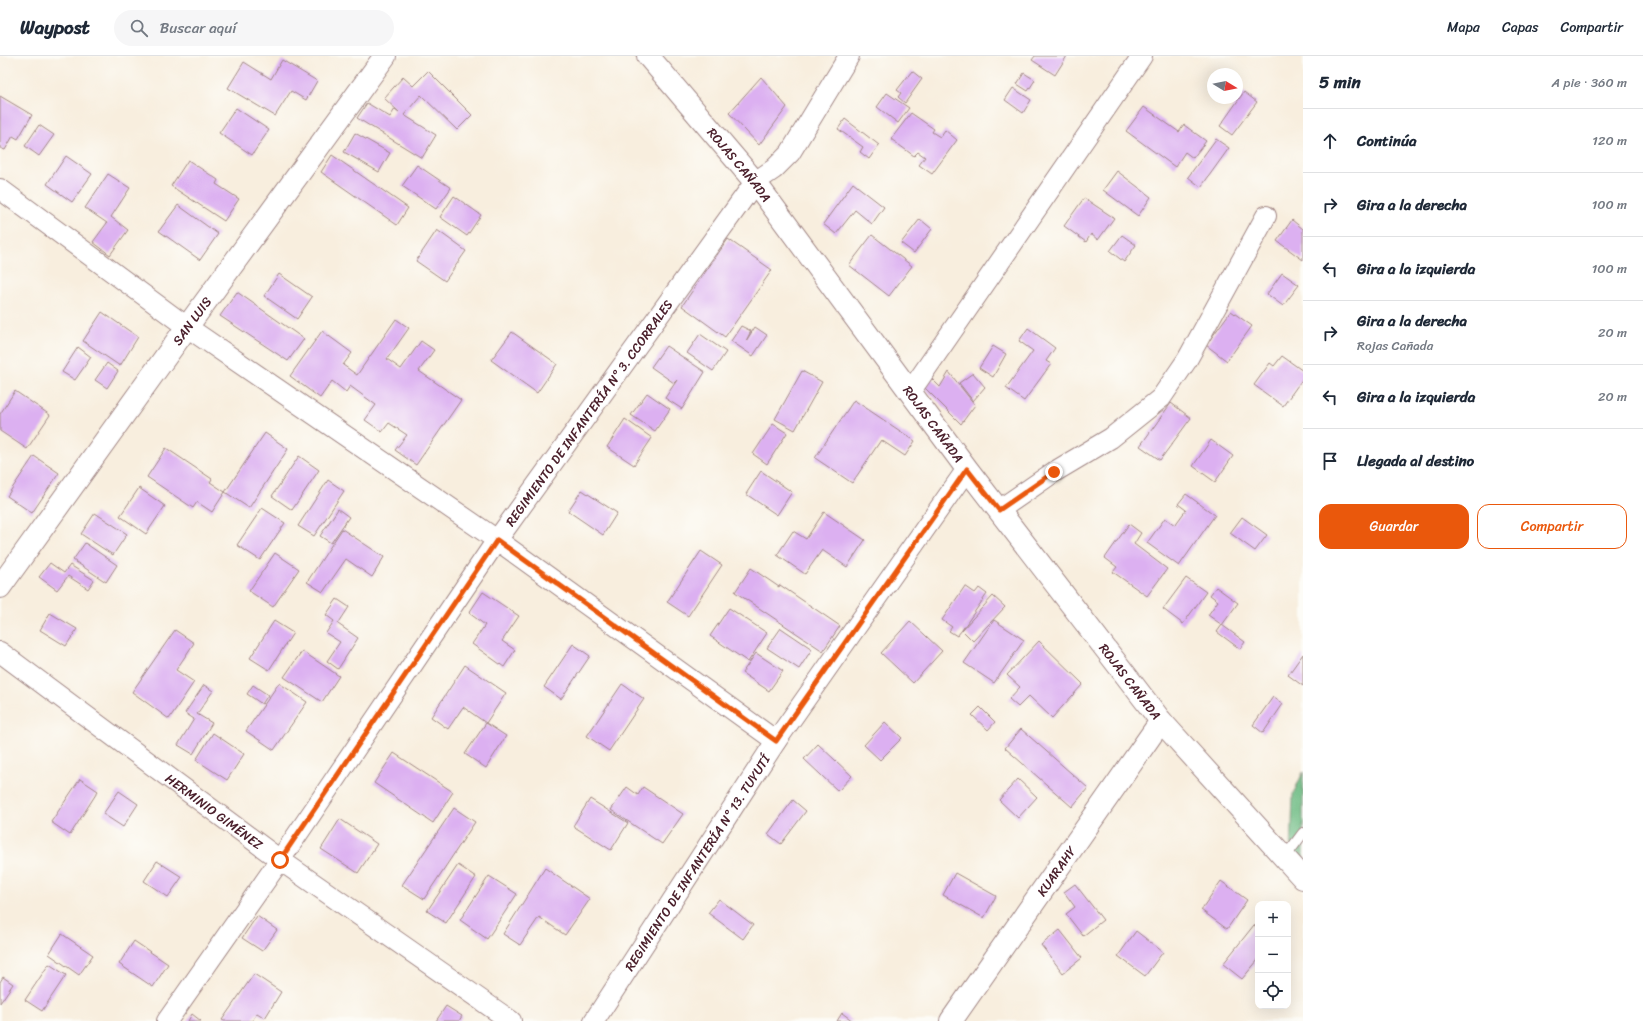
<!DOCTYPE html>
<html lang="es">
<meta charset="utf-8">
<style>
body{margin:0;font-family:Sriracha,sans-serif;background:#f6f6f7;color:#1f2937}
.controls{position:absolute;right:12px;bottom:12px;display:grid;overflow:hidden;border-radius:8px;box-shadow:0 4px 16px #0002}
.controls button{width:36px;height:36px;display:grid;place-items:center;padding:0;border:0;border-bottom:1px solid #e0e1e3;background:#fff;color:#1f2937;font:20px sans-serif}
.compass{position:absolute;left:1207px;top:12px;width:36px;height:36px;border-radius:50%;background:#fff;box-shadow:0 4px 16px #0002;rotate:100deg}
.stop{position:absolute;width:12px;height:12px;margin:-9px;border:3px solid #ea580c;border-radius:50%;background:#fff}
.stop.end{background:#ea580c;border-color:#fff;box-shadow:0 1px 4px #0008}
.list{margin:0;padding:0;list-style:none}
h2{display:flex;justify-content:space-between;align-items:center;height:52px;margin:0;padding:0 16px;font-size:17px}
h2 small{font-size:13px;font-weight:400;color:#747a83}
.list li{display:grid;grid-template-columns:26px 1fr auto;gap:12px;align-items:center;box-sizing:border-box;height:64px;padding:0 16px;border-top:1px solid #e0e1e3}
.list b{display:block;font-size:15px;white-space:nowrap}
.list p{margin:0;font-size:13px;white-space:nowrap;color:#747a83}
.list em{font-size:13px;font-style:normal;color:#747a83}
.actions{display:flex;gap:8px;padding:12px 16px}
.actions a{flex:1;padding:9px 0;border:1px solid #ea580c;border-radius:12px;text-align:center;font-size:14px;color:#ea580c}
.actions .main{background:#ea580c;color:#fff}
.icon{flex:none;width:22px;height:22px;fill:none;stroke:currentColor;stroke-width:2;stroke-linecap:round;stroke-linejoin:round}
.map{position:relative;flex:none;width:1303px;height:965px;overflow:hidden}
header{display:flex;align-items:center;gap:24px;box-sizing:border-box;height:56px;padding:0 20px;background:#fff;border-bottom:1px solid #e0e1e3}
header strong{font-size:19px}
nav{display:flex;gap:22px;margin-inline-start:auto;font-size:14px}
.search{width:280px;height:36px;background:#f6f6f7;display:flex;align-items:center;gap:10px;box-sizing:border-box;padding:0 14px;border-radius:22px;color:#747a83;font-size:15px}
main{display:flex}
aside{flex:1;background:#fff}
.map>svg:first-child{display:block}
</style>
<header>
<strong>Waypost</strong>
<div class="search"><svg class="icon" aria-label="search" viewBox="0 0 24 24"><circle cx="10" cy="10" r="6"/><path d="M15 15l6 6"/></svg>Buscar aquí</div>
<nav><a>Mapa</a><a>Capas</a><a>Compartir</a></nav>
</header>
<main>
<div class="map">
<svg width="1303" height="965" viewBox="0 0 1303 965">
<rect width="100%" height="100%" fill="#fdfcf7"/>
<filter id="ink" filterUnits="userSpaceOnUse"><feTurbulence type="fractalNoise" baseFrequency=".025" numOctaves="2"/><feDisplacementMap in="SourceGraphic" scale="8" xChannelSelector="R" yChannelSelector="G"/><feConvolveMatrix kernelMatrix="1 2 1 2 8 2 1 2 1" color-interpolation-filters="sRGB"/></filter>
<filter id="wash" filterUnits="userSpaceOnUse"><feTurbulence type="fractalNoise" baseFrequency=".012" numOctaves="4" result="noise"/><feDisplacementMap in="SourceGraphic" scale="16" xChannelSelector="R" yChannelSelector="G"/><feGaussianBlur stdDeviation="0.9" result="paint"/><feColorMatrix in="noise" values="0 0 0 0 0 0 0 0 0 0 0 0 0 0 0 0 0 1.4 0 .05"/><feComposite in="paint" operator="in"/></filter>
<g filter="url(#wash)">
<rect width="100%" height="100%" fill="#f8eede"/>
<path fill="#6ebc84" stroke="#5c6e58" d="M1303,716v112l-12,-31 2,-59z"/>
<g id="blocks">
<path fill="#dcb0f1" d="M1035,0h32l-12,19 -23,-15z
M282,4l35,21 -11,19 -15,-9 -16,25 -47,-28 16,-26 27,17z
M428,15l44,44 -15,15 -36,-35 -17,20 32,20 -14,23 -65,-40 10,-15 23,14 5,-8 4,3 -15,-14 19,-21 10,9z
M912,15l10,8 -17,24 -7,-6 3,-4 -4,-3z
M1024,17l11,7 -7,11 -11,-7z
M761,21l26,30 -28,38 -30,-32z
M1013,32l18,12 -8,13 -18,-13z
M1244,36l13,10 -25,33 -12,-9z
M887,37l22,15 -11,15 -21,-16z
M0,40l32,19 -14,24 -5,-3 -8,14 -5,-2z
M1144,51l35,25 5,-7 22,16 -13,17 -8,-6 -10,15 -49,-36z
M236,52l33,22 -17,25 -33,-22z
M911,57l23,16 -2,3 8,5 5,-7 12,10 -25,34 -13,-9 6,-8 -7,-5 -4,4 -23,-17z
M845,63l34,26 -10,14 -9,-7 3,-5 -25,-18z
M39,69l15,10 -15,21 -14,-10z
M355,77l35,20 -11,19 -35,-20z
M1216,83l13,9 -28,39 -13,-10z
M332,99l76,53 -11,17 -76,-53z
M66,100l26,18 -20,28 -25,-18z
M188,104l30,20 -2,4 23,15 -15,22 -53,-35z
M417,109l34,23 -15,21 -34,-23z
M1117,115l34,26 -13,19 -35,-26z
M108,118l22,14 -19,29 17,13 -18,25 -17,-13 14,-19 -22,-15z
M853,127l31,24 -12,17 -17,-14 -19,24 -13,-10z
M454,140l27,19 -14,21 -27,-19z
M1084,142l30,20 -16,22 -7,-6 -5,8 -22,-16z
M178,149l40,29 -18,26 -41,-29z
M920,163l12,10 -18,24 -13,-10z
M1292,164l11,9v31l-26,-19z
M437,174l29,21 -21,30 -29,-20z
M872,179l40,31 -23,30 -40,-31z
M1122,179l14,10 -12,17 -14,-11z
M728,183l44,31 -47,67 -43,-31z
M1282,217l17,12 -16,21 -16,-12z
M279,218l33,23 -15,22 -33,-23z
M237,236l67,47 -16,22 -68,-45z
M1231,255l21,15 -25,35 -21,-16z
M102,256l36,25 -18,29 -37,-25z
M396,263l13,9 -22,31 14,10 20,-28 13,9 -15,21 42,29 -45,65 -21,-15 12,-15 -18,-12 -7,9 -17,-12 11,-15 -26,-19 -4,6 -14,-11 -12,17 -30,-22 32,-45 30,22 -9,12 14,10z
M741,270l10,5 -5,10 9,-14 12,8 -14,21 -22,-15z
M1028,272l27,20 -9,13 5,3 -27,37 -18,-13 27,-37 -14,-10z
M512,276l45,32 -20,29 -46,-33z
M700,278l26,18 -13,19 -26,-18z
M666,290l39,26 -23,37 -17,-11 12,-18 -3,3 -23,-16z
M993,290l13,8 -13,23 -14,-9z
M78,291l13,10 -16,23 -13,-8z
M1282,300l21,15v7l-20,28 -29,-21 16,-22 4,3z
M107,307l11,8 -11,17 -12,-8z
M802,315l20,11 -27,48 -20,-11z
M949,316l26,33 -14,19 -37,-37 7,-9 9,9z
M973,317l12,14 -12,14 -14,-18z
M15,335l35,24 -23,34 -27,-18v-17z
M647,337l23,16 -15,22 -24,-16z
M854,344l61,41 -10,15 -24,-16 -29,43 -37,-25z
M1171,347l20,15 -31,42 -20,-14z
M625,363l27,19 -18,27 -27,-18z
M773,368l14,9 -20,31 -14,-10z
M265,377l23,16 -39,59 -24,-16z
M1211,384l22,16 -18,26 -22,-16z
M166,392l46,31 -2,3 15,10 -13,20 -15,-10 -4,6 -46,-31z
M34,400l25,17 -27,40 -25,-17z
M299,400l20,14 -27,40 -20,-14z
M761,415l31,21 -15,23 -31,-21z
M328,424l16,11 -30,45 -16,-10z
M139,432l26,18 -19,28 -26,-18z
M582,434l35,23 -14,22 -35,-24z
M1186,438l29,21 -36,51 -32,-23 18,-25 10,7 11,-15 -8,-6z
M262,452l23,15 -25,37 -23,-15z
M338,453l11,8 -18,26 -11,-7z
M824,456l41,28 -18,27 -25,-17 -17,24 -28,-19 16,-24 13,8z
M95,457l32,21 -14,21 -32,-21z
M1242,461l25,18 -12,16 -25,-18z
M1129,468l12,9 -7,11 33,25 -20,27 -34,-24 4,-5 -12,-9z
M342,473l42,28 -12,20 -26,-18 -23,33 -16,-10z
M85,487l32,22 -11,17 -33,-22z
M701,495l21,14 -34,51 -21,-14z
M275,497l24,16 -26,38 -24,-16z
M50,507l14,10 6,-8 24,15 -6,9 -20,-13 -11,14 -18,-13z
M751,512l28,19 1,-2 60,41 -17,25 -88,-59z
M1186,522l20,14 -23,32 -20,-15z
M965,530l10,7 4,-5 8,6 -25,36 31,-34 12,11 -32,34 -11,-11 -5,6 -8,-5 3,-4 -10,-7z
M1216,531l22,16 -16,22 -14,-10 10,-14 -8,-6z
M483,536l36,24 -17,25 13,9 -11,17 -32,-23 13,-19 -16,-12z
M337,543l12,8 -11,17 20,14 -20,31 -11,-8 13,-19 -14,-9 8,-12 -8,-6z
M729,552l38,25 -19,29 -38,-26z
M50,557l27,16 -11,17 -26,-16z
M994,564l30,20 -30,43 -30,-20z
M274,565l19,12 -24,37 -19,-12z
M910,565l32,30 -29,32 -32,-30z
M1222,569l23,17 -5,7 -23,-17z
M781,572l31,21 -13,20 -32,-21z
M175,574l19,13 -18,27 18,12 -25,37 -37,-27z
M1039,585l44,43 -31,34 -23,-22 -11,11 -9,-8 11,-12 -13,-12z
M573,588l17,12 -29,43 -17,-12z
M302,595l37,25 -17,26 -38,-25z
M756,597l27,18 -14,20 -27,-18z
M1303,598v32l-15,-11z
M465,609l41,28 -20,30 -23,-16 -15,22 -17,-12z
M279,627l28,19 -33,48 -28,-19z
M622,628l22,15 -35,52 -22,-15z
M204,629l9,6 -16,23 15,9 -19,31 -15,-9 16,-26 -9,-6z
M253,629l15,10 -6,9 -15,-10z
M1273,641l10,7 -20,29 -10,-8z
M980,651l15,15 -7,8 -16,-15z
M885,666l17,16 -22,22 -16,-15z
M486,667l20,13 -20,32 -21,-14z
M1021,673l67,59 -16,19 -67,-59z
M213,677l31,21 -17,26 -31,-20z
M818,688l34,32 -14,15 -34,-32z
M394,697l59,39 -20,31 -59,-40z
M80,723l18,12 -28,44 -19,-13z
M1018,723l19,18 -19,21 -19,-18z
M627,731l11,8 5,-8 40,27 -21,30 -51,-34z
M119,735l19,13 -15,23 -20,-13z
M590,743l38,24 -17,27 -38,-24z
M793,744l13,11 -25,33 -13,-10z
M454,752l21,14 -51,77 -22,-14z
M340,763l37,25 -19,29 -37,-24z
M157,805l25,16 -14,20 -24,-16z
M458,809l18,12 -30,46 -19,-12z
M545,812l45,31 -25,36 -26,-18 -19,28 -17,-11z
M955,817l41,23 -12,22 -41,-23z
M489,820l28,18 -30,45 -27,-19z
M1221,825l26,19 -20,29 -26,-19z
M1075,828l28,36 -20,16 -17,-22 9,-7 -11,-15z
M719,843l34,26 -10,14 -35,-26z
M257,860l20,14 -15,21 -20,-13z
M1254,869l4,3v32l-16,19 -19,-15z
M1060,874l22,28 -19,15 -22,-28z
M1136,875l27,21 -18,24 -27,-20z
M62,878l31,21 -14,20 -30,-21z
M134,885l34,23 -15,23 -34,-23z
M49,908l17,11 -24,36 -17,-11z
M254,918l27,18 -16,26 -8,-5 -5,8h-28l-2,-1z
M3,921l10,7 -13,19v-21z
M446,950l16,10 -3,5h-23z
M842,957l11,8h-16z
M192,958l9,7h-13z"/>
</g>
</g>
<g filter="url(#ink)">
<use href="#blocks" fill-opacity="0" stroke="#a18684" stroke-width="1"/>
<g fill="none" stroke-linecap="round" stroke-linejoin="round">
<defs>
<path id="lane" d="M1285,801l18,-24"/>
<g id="street">
<path d="M0,133l187,138 310,213 279,201"/>
<path d="M910,336l232,-336"/>
<path d="M999,454l55,-38 57,-34 50,-40 26,-38 79,-144"/>
<path id="s1" d="M0,596l280,208 231,161"/>
<path id="s2" d="M167,965l113,-161 217,-320 258,-358 19,-13 16,-16 59,-97"/>
<path id="s3" d="M594,965l182,-280 191,-272"/>
</g>
<g id="secondary">
<path id="s4" d="M648,0l107,126 212,287 194,252 142,157"/>
<path id="s5" d="M0,531l187,-260 198,-271"/>
<path id="s6" d="M951,965l210,-300"/>
</g>
</defs>
<use href="#lane" stroke="#a18684" stroke-width="12"/>
<use href="#street" stroke="#a18684" stroke-width="22"/>
<use href="#secondary" stroke="#a18684" stroke-width="24"/>
<use href="#lane" stroke="#fff" stroke-width="10"/>
<use href="#street" stroke="#fff" stroke-width="20"/>
<use href="#secondary" stroke="#fff" stroke-width="22"/>
</g>
</g>
<g fill="none" stroke-linecap="round" stroke-linejoin="round" filter="url(#ink)">
<path stroke="#ea580c" stroke-width="5" d="M280,804l217,-320 279,201 191,-272 32,41 55,-38"/>
</g>
<g text-anchor="middle" dominant-baseline="central" stroke-width="3" stroke-linejoin="round" paint-order="stroke">
<g font-size="13" fill="#4a1f2b" stroke="#fdfcf7">
<text stroke="none"><textPath href="#s4" startOffset="142">ROJAS CAÑADA</textPath></text>
<text stroke="none"><textPath href="#s5" startOffset="328">SAN LUIS</textPath></text>
<text stroke="none"><textPath href="#s2" startOffset="740">REGIMIENTO DE INFANTERÍA N° 3. CCORRALES</textPath></text>
<text stroke="none"><textPath href="#s4" startOffset="466">ROJAS CAÑADA</textPath></text>
<text stroke="none"><textPath href="#s4" startOffset="790">ROJAS CAÑADA</textPath></text>
<text stroke="none"><textPath href="#s1" startOffset="267">HERMINIO GIMÉNEZ</textPath></text>
<text stroke="none"><textPath href="#s3" startOffset="189">REGIMIENTO DE INFANTERÍA N° 13. TUYUTÍ</textPath></text>
<text stroke="none"><textPath href="#s6" startOffset="183">KUARAHY</textPath></text>
</g>
</g>
</svg>
<div class="controls">
<button>+</button>
<button>−</button>
<button><svg class="icon" aria-label="locate" viewBox="0 0 24 24"><circle cx="12" cy="12" r="6"/><path d="M12 2v4M12 18v4M2 12h4M18 12h4"/></svg></button>
</div>
<svg class="compass" viewBox="-18 -18 36 36"><path d="M0-13l5 13h-10z" fill="#e53935"/><path d="M0 13l5-13h-10z" fill="#747a83"/></svg>
<div class="stop" style="left:280px;top:804px"></div>
<div class="stop end" style="left:1054px;top:416px"></div>
</div>
<aside>
<h2>5 min<small>A pie · 360 m</small></h2>
<ul class="list">
<li><svg class="icon" aria-label="ahead" viewBox="0 0 24 24"><path d="M12 20V5M6 11l6-6 6 6"/></svg><div><b>Continúa</b></div><em>120 m</em></li>
<li><svg class="icon" aria-label="right" viewBox="0 0 24 24"><path d="M7 20v-9h11M14 6l5 5-5 5"/></svg><div><b>Gira a la derecha</b></div><em>100 m</em></li>
<li><svg class="icon" aria-label="left" viewBox="0 0 24 24"><path d="M17 20v-9H6M10 6l-5 5 5 5"/></svg><div><b>Gira a la izquierda</b></div><em>100 m</em></li>
<li><svg class="icon" aria-label="right" viewBox="0 0 24 24"><path d="M7 20v-9h11M14 6l5 5-5 5"/></svg><div><b>Gira a la derecha</b><p>Rojas Cañada</p></div><em>20 m</em></li>
<li><svg class="icon" aria-label="left" viewBox="0 0 24 24"><path d="M17 20v-9H6M10 6l-5 5 5 5"/></svg><div><b>Gira a la izquierda</b></div><em>20 m</em></li>
<li><svg class="icon" aria-label="arrive" viewBox="0 0 24 24"><path d="M6 21V4h12l-3 4 3 4H6"/></svg><div><b>Llegada al destino</b></div></li>
</ul>
<div class="actions"><a class="main">Guardar</a><a>Compartir</a></div>
</aside>
</main>
